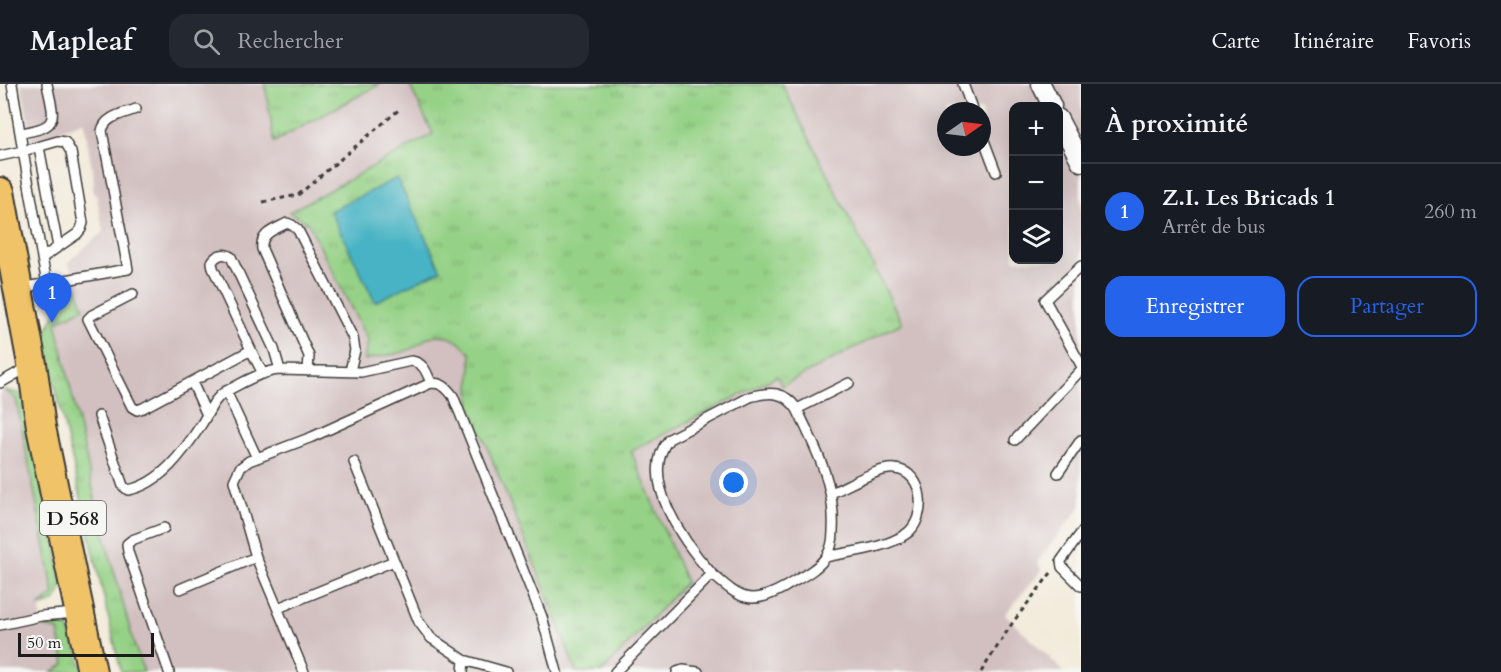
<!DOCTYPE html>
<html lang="fr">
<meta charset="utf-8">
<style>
body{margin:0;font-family:Cardo,serif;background:#242831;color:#f1f3f6}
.controls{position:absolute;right:18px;top:18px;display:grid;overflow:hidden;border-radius:12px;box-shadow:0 6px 24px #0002}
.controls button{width:54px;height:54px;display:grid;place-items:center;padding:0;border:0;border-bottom:2px solid #363941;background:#171b24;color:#f1f3f6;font:30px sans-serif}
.compass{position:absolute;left:937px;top:18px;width:54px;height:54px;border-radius:50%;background:#171b24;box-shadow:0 6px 24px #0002;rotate:76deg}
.scale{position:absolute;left:18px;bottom:15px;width:136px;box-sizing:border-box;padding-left:6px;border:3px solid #1c1c1c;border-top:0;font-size:16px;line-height:21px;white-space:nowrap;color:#1c1c1c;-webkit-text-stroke:4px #f6f6f2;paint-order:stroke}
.you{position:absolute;left:734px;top:399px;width:21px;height:21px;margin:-15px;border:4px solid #fff;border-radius:50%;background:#1a73e8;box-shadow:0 0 0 9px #1a73e833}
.badge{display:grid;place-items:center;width:39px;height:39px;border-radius:50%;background:#2563eb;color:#fff;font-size:20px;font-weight:700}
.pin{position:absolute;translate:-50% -50px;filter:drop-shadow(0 2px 3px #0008)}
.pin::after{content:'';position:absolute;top:32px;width:21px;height:18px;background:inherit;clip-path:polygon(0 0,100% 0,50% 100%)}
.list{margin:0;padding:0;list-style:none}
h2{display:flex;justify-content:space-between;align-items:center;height:78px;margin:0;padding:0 24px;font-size:26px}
h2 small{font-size:20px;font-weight:400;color:#9ea1a6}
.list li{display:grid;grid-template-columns:39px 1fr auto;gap:18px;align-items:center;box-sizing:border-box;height:96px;padding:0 24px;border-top:2px solid #363941}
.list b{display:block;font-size:22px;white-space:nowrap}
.list p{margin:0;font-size:20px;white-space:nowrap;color:#9ea1a6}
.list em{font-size:20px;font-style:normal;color:#9ea1a6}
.actions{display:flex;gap:12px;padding:18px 24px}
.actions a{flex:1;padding:14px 0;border:2px solid #2563eb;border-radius:18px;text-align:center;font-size:21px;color:#2563eb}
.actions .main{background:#2563eb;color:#fff}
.icon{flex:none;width:33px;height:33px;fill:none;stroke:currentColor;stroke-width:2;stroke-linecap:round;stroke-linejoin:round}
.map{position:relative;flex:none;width:1081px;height:588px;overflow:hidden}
header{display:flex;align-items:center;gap:36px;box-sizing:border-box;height:84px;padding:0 30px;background:#171b24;border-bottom:2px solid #363941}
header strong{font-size:28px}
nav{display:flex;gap:33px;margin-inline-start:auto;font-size:21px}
.search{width:420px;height:54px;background:#242831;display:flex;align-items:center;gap:15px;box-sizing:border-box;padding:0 21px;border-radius:18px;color:#9ea1a6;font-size:22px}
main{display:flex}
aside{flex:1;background:#171b24}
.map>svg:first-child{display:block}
</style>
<header>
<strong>Mapleaf</strong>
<div class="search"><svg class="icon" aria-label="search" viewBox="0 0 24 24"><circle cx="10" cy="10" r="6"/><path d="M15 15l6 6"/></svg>Rechercher</div>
<nav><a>Carte</a><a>Itinéraire</a><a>Favoris</a></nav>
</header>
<main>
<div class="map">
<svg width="1081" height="588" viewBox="0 0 1081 588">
<defs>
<pattern id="grass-tufts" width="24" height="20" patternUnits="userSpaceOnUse" patternTransform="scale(1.5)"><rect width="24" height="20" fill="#95d186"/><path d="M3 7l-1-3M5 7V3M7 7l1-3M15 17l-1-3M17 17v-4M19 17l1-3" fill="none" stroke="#80b373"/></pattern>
</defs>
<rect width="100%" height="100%" fill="#f6f6f2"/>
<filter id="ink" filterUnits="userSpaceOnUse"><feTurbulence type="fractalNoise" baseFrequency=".0167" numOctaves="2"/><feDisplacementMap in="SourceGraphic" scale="12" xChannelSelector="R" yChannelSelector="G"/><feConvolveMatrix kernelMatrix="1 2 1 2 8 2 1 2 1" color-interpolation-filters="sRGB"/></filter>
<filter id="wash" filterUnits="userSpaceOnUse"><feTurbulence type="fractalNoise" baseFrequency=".008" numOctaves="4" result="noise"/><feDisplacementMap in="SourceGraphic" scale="24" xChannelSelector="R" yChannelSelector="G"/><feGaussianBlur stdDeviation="1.35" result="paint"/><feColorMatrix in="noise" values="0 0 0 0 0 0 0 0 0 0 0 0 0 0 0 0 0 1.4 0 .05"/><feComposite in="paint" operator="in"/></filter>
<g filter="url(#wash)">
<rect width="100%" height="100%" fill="#f3ead9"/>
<path fill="#d2bfc0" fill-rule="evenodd" d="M21,0h244l10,58 105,-58h29l24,50 -143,77 18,12 60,118 -4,19 53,-13 11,-9 12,-3 11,2 11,6 9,11v17l105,301h-432l-10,-28 -36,-132 -42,-190 28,-14 -16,-46 35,-30 -6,-35 -5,-6 2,-9 -10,-61 -52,21z
M782,0h299v422l-44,56 5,8 -37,44 59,58h-462l84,-90 -55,-131 146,-75 5,9 120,-62zM1014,22h44v154h-44zM946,27h36v36h-36z
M4,306l12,9 38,195 -14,12 2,21 16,2 7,35 -13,8h-52v-280z"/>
<path fill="url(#grass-tufts)" stroke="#587651" stroke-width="1.5" d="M265,0h115l-106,58z
M409,0h373l120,239 -120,63 -5,-10 -146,75 55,131 -84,90h-26l-22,-60 -84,-207 1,-51c-10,-12 -28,-26 -45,-15 -7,5 -11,9 -20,12 -14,4 -28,6 -42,9l4,-19 -60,-118 -19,-11 144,-78z
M77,203l7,21 -28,14 42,190 36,132 10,28h-23l-76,-330c1,-21 20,-39 32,-55z
M4,306l15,3 10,8 34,185c-5,13 -9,18 -23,20l14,-12 -38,-195z
M58,539l11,6 15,43h-32l13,-8 -7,-34 -15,-3z"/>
<path fill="#47b3c4" stroke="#326870" stroke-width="1.5" d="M397,94l44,92 -66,32 -45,-91z"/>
</g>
<g filter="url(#ink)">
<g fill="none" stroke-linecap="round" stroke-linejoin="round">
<defs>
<path id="service" d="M963,0l10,27
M20,49c41,-6 34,-14 27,-49
M982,51l14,37
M39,63l19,100
M0,72l23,-5 -11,-67
M42,174l-19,-107 35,-10 7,1 6,10 12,71 -2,6 -4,5 -35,24 5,25
M1081,182l-36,34 36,65
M20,204l108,-19 -26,-138c3,-15 21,-17 34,-22
M133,210l-41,21 -4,4 44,88 5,3 6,-2 108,-58 -38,-82 -1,-6c4,-7 12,-10 19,-5l43,92 6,21
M251,266l12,24
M308,287l1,-15 -47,-107c-2,-16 12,-19 25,-26l5,2 6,5 55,108 2,12 -5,21
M192,298l15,33
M0,299l28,-16
M99,332l24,70 5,4c33,-6 56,-39 73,-65 8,-12 12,-26 25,-34
M1015,356l66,-70
M257,374l-31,-67c17,-8 35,-20 54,-21l81,2 50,-11c13,2 15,10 20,22
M354,378l65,160 12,16 33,22
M1058,389l23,-33
M164,444l-32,12 -5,4 1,8 41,120
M1081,449l-20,28 1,6 19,19
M826,473c26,-6 58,-8 80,-23 21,-14 20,-62 -11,-65 -17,-2 -47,17 -64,24
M712,490c-27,-30 -75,-96 -43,-135l81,-42c21,-6 34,-6 47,12
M180,505l76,-32
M278,524l116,-47
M0,541l41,-9 35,-3
M304,588l-48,-115 -22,-76 6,-13 9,-7 63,-24 119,-54c11,0 15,4 22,13l89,221 15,55
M463,588l1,-12 42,12
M615,588l97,-98c28,24 37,33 73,13 14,-9 31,-16 41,-30 5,-7 7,-17 7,-26 3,-45 -17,-82 -36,-122l52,-26
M677,588l6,-2 15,2"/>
<path id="minor" d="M1041,0l11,22
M1058,34l23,44"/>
<path id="primary" d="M0,108l32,172 9,63 51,245"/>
</defs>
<use href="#service" stroke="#3c3b38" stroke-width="12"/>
<use href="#minor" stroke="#3c3b38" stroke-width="21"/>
<use href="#primary" stroke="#3c3b38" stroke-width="32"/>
<path stroke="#3c3b38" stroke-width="3" stroke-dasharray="4.5 4.5" stroke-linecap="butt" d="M263,118l35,-7 103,-87
M981,588l32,-50 38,-49"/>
<use href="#service" stroke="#fff" stroke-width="9"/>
<use href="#minor" stroke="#fff" stroke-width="18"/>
<use href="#primary" stroke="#f0c369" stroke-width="28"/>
</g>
</g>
<g text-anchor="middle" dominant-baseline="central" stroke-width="5" stroke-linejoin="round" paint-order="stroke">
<rect fill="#f6f6f2" stroke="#5d5d5c" stroke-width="1.5" x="40" y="417" width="66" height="34" rx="4.5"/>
<g font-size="20" font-weight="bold" fill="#1c1c1c">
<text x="73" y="434">D 568</text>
</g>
</g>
</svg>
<div class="controls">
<button>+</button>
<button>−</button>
<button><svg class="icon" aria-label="layers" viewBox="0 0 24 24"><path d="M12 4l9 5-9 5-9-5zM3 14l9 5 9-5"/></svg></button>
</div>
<svg class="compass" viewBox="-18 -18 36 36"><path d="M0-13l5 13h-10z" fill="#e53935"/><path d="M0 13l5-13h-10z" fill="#9ea1a6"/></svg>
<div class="scale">50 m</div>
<div class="you"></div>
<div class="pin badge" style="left:52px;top:239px">1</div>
</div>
<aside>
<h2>À proximité<small></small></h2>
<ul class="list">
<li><span class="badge">1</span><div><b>Z.I. Les Bricads 1</b><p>Arrêt de bus</p></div><em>260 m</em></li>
</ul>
<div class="actions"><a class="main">Enregistrer</a><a>Partager</a></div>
</aside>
</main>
